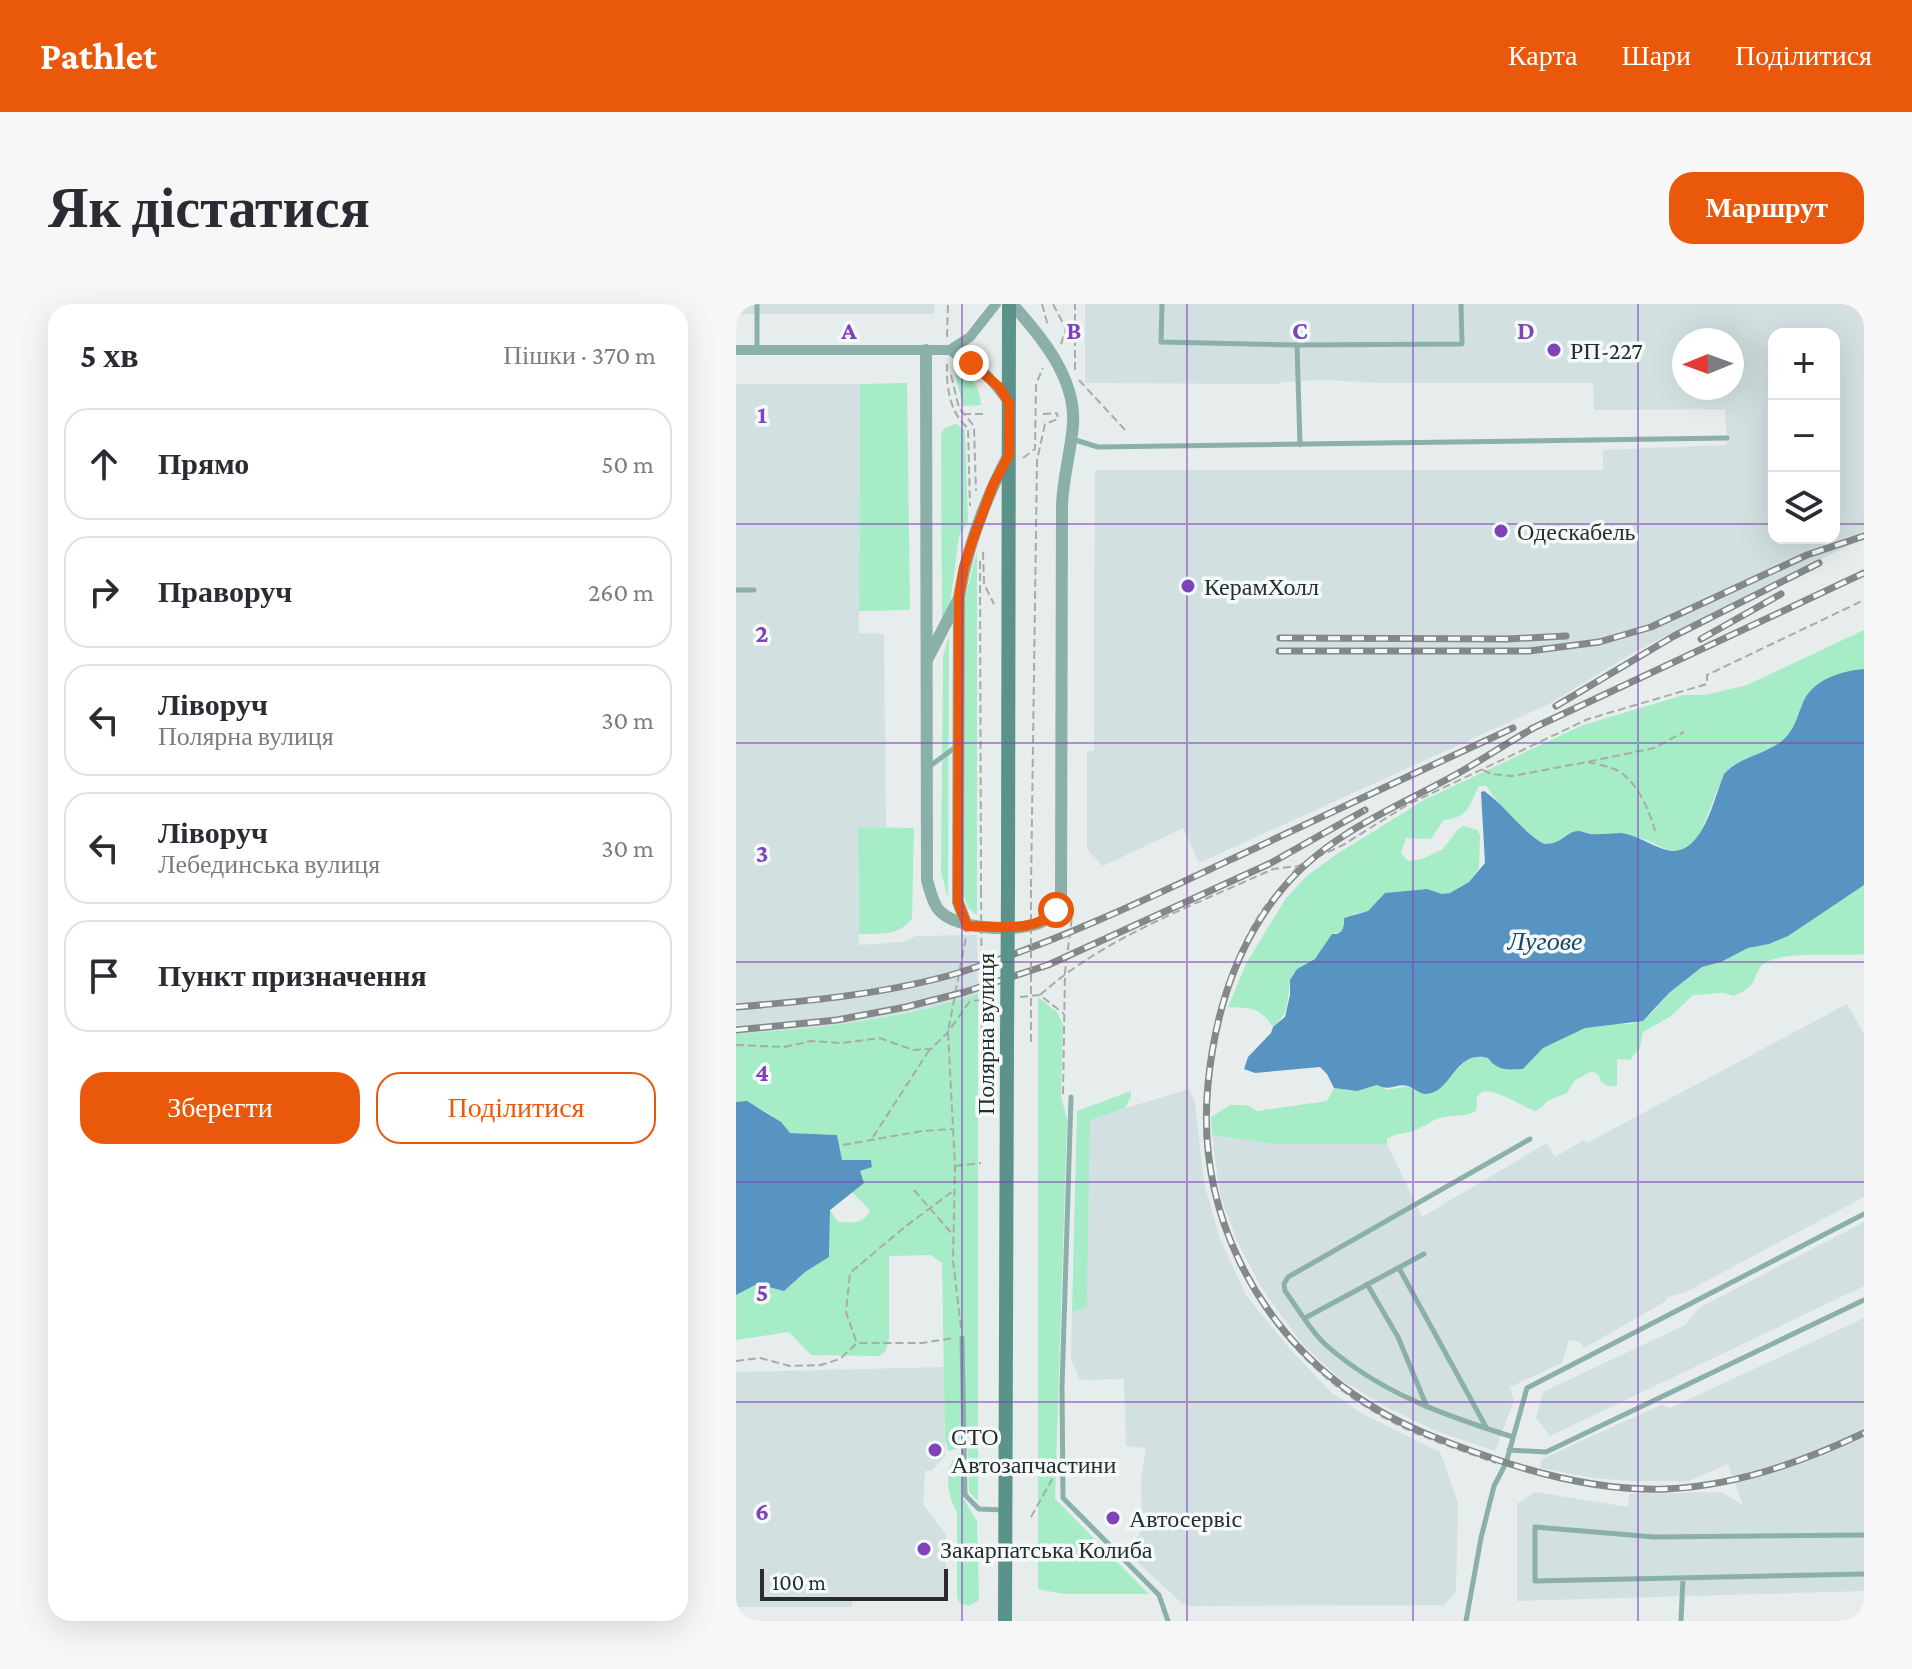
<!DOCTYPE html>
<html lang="uk">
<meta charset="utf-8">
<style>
body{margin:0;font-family:"Crimson Pro",serif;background:#f7f7f7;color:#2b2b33}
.controls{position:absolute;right:24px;top:24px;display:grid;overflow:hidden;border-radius:16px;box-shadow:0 8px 32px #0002}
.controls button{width:72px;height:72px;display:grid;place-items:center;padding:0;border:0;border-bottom:2px solid #e1e1e2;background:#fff;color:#2b2b33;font:40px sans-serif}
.compass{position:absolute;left:936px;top:24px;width:72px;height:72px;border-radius:50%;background:#fff;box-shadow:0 8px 32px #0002;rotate:269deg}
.scale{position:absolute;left:24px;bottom:20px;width:188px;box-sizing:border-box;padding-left:8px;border:4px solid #2a2c2c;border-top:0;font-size:22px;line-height:28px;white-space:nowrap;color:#2a2c2c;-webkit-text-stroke:6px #f4f9fa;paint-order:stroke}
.stop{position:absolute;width:24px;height:24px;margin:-18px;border:6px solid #ea580c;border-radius:50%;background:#fff}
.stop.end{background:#ea580c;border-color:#fff;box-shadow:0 2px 8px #0008}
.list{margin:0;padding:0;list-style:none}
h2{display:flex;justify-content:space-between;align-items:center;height:104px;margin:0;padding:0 32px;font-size:34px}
h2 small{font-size:26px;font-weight:400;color:#7c7c81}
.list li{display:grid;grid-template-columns:52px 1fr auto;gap:24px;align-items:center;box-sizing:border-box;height:112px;margin:0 16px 16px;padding:0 16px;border:2px solid #e1e1e2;border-radius:24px}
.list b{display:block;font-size:30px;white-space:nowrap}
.list p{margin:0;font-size:26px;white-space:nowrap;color:#7c7c81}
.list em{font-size:26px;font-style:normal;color:#7c7c81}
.actions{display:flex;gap:16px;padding:24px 32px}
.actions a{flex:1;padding:18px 0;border:2px solid #ea580c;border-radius:24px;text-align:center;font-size:28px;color:#ea580c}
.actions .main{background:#ea580c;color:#fff}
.icon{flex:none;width:44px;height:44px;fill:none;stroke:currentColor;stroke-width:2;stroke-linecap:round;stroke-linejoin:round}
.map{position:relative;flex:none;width:1128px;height:1317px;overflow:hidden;border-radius:24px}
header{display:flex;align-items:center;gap:48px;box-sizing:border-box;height:112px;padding:0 40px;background:#ea580c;color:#fff}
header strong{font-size:38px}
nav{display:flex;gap:44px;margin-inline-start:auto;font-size:28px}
.intro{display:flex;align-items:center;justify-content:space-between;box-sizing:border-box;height:192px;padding:0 48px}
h1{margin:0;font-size:56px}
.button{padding:20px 36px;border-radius:24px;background:#ea580c;color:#fff;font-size:28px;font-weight:700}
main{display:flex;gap:48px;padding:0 48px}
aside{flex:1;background:#fff;border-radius:24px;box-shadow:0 8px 32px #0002}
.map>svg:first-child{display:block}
</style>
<header>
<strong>Pathlet</strong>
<nav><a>Карта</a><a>Шари</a><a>Поділитися</a></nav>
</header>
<div class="intro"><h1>Як дістатися</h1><a class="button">Маршрут</a></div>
<main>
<aside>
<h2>5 хв<small>Пішки · 370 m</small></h2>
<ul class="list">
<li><svg class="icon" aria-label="ahead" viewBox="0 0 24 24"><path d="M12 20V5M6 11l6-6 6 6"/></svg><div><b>Прямо</b></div><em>50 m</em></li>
<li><svg class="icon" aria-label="right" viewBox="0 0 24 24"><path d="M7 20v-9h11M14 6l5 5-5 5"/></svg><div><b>Праворуч</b></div><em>260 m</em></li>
<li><svg class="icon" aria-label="left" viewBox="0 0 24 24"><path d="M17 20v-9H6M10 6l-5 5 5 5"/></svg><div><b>Ліворуч</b><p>Полярна вулиця</p></div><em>30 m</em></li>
<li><svg class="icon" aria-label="left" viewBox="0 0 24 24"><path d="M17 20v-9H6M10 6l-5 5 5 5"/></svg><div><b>Ліворуч</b><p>Лебединська вулиця</p></div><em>30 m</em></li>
<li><svg class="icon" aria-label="arrive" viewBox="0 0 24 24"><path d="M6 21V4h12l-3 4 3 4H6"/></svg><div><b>Пункт призначення</b></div></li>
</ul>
<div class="actions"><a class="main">Зберегти</a><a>Поділитися</a></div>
</aside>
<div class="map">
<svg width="1128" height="1317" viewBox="0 0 1128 1317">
<rect width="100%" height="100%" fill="#e7ecec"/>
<path fill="#d2e0e1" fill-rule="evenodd" d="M0,0h198v10h-198z
M349,0h779v234l-226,112 -89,54 -350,159 -16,-35 -80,38 -16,-17v-98h7l1,-281h508v-20l124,-5 -2,-36 -131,1 -1,-27h-212l-56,-3 -46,2v2l-194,-1zM1038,30h60v204h-60zM948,36h48v48h-48z
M0,80h124l-1,249 25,1 2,193 -28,1 1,117 43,-3 14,-6 61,-1 1,59 -30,10 -76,15 -78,12 -58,3z
M1111,700l17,30v163l-180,96 -17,4 -1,4 -82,47 -4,-6 -11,-2 -7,23 -52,24 4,13 -19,51 -59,-20 -50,-24 -46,-28 -37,-34 -42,-58 -24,-46 -17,-46 -8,-60 61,9h114l35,73 125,-74 8,14 29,-17 3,3z
M453,785l6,13 9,81 16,56 26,56 44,54 42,44 31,21 77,38 18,51 -2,88 -12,14 -254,1 -7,-2 -57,-52 16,-22 -1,-50 5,-32 -20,-2 -2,-67 -44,1 -9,-21 1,-47 15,-6 3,-187z
M1128,918v64l-314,150 -14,-18 7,-26 142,-67 14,-17z
M1128,1014v273l-347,10v-97l18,-12 93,15 1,-13 92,-2 22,13 -15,-41 -39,17h-59l-37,-3 -53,-10 2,-9 119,-54 9,3z
M208,1063l1,89 -13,15h-7l-2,33 23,31v62h-93l-1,10h-116v-235z"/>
<path fill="#a6ecc7" d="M218,65c17,4 26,19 27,36l-18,1z
M171,79l3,227 -51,1 1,-227z
M220,120l9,6 3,91 -9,15 -10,75 -7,9 -1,-186 4,-6z
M241,247v364l-9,-7 -4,-12 1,-297z
M1128,326v39c-24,3 -53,11 -62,36 -5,12 -8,25 -18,34 -18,16 -44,17 -60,35l-27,67c-25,21 -34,3 -57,-3 -14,-3 -30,-2 -43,-3 -6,-1 -13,-4 -19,-4 -13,1 -17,13 -34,13 -15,-9 -51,-43 -57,-58h-8c-10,19 -9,31 -35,34l-13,19 -25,-1 -5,15 7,8 14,-2 21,-10 15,-20 6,-3 13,4 3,5 -1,33 -10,14 -19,11 -8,1 -15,-5 -42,4 -17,18 -14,3 -14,18 -8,2c-4,9 -10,20 -19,26 -5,4 -12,5 -16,10 -16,15 1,36 -24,57 -15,-22 -22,-18 -45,-20l18,-43 40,-66 22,-23 26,-19 90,-56 159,-75 101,-30h21l42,-10z
M213,332l-1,262 -7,-26 2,-216z
M122,523l56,1 -2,91c-14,17 -32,15 -53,15z
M1128,581v69c-26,3 -81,-4 -101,10 -7,6 -7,16 -13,22 -3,4 -11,7 -16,10l-11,-3 -30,2 -22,21 -28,16 -3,16 -10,12 -13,-1v27h-8l-8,-4 -2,-6 -6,-5 -18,9 -8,13 -20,8 -5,6 -7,4c-12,-3 -52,-33 -58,-13 -1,4 0,8 -1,13 -12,6 -20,4 -32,6 -12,2 -21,11 -31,14 -10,3 -17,2 -26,8v5h-114l-61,-9 -1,-18 19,-12h16l11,6 70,-10 7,-13 23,3 20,-6 10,5 21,-4 8,5c9,-2 23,-4 30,-10 15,-13 20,-29 42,-23 9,13 20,12 35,11l20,-21 19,-11 24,-10 19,-3h27l19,-10 18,-21 33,-26 19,-5 27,-14 21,-4z
M242,690v507l-9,-9 -2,-62 -8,2 1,16 -12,3 -3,-13 -3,-175 -11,-8 -42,1v83l-4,13 -6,4 -68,-1 -22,-23 -53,8v-45l21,-11 27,7 21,-19 24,-15 1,-47 7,11c12,3 28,3 33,-11l-18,-18 11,-9 -3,-12 12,-5 -1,-6h-29l-5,-25 -47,-2c-13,-15 -34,-32 -54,-31v-68c81,-5 165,-15 242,-40z
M302,693l19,15 6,12 -2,72 6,24 -12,379 94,95h-86l-25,-5z
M395,787v6l-6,11 -35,12 -3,187 -15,5 5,-201z
M224,1149l3,45 14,23 2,79 -10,6 -9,-3 -3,-6v-85c-10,-16 -15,-47 3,-59z"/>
<path fill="#5894c1" d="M1128,365v216l-76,51 -19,8 -21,4 -27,14 -19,5 -33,26 -26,28 -58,7 -42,20 -20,21c-15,1 -26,2 -35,-11 -34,-9 -36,36 -63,36 -7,-1 -11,-6 -17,-8 -12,-3 -17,6 -31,-1l-20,6 -23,-3 -7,-14 -7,-7 -65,6 -11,-4 4,-12 23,-24 2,-6 12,-10 5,-22v-15l7,-11 18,-10 17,-25c10,1 13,-7 12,-16l24,-7 17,-18 42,-4 15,5 8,-1 19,-11 16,-19 -4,-71 3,-1c22,15 37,40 60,53 19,0 21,-12 34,-13 4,0 8,2 12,3 10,1 21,-1 31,-1 17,2 30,13 46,17 35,9 47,-52 57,-76 16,-18 42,-19 60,-35 10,-9 13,-22 18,-34 9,-25 38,-34 62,-36z
M11,797l34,21 9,11 47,2 5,25h29l1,7 -12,4 4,12 -34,27 -1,47 -24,15 -21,19 -27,-7 -21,11v-193z"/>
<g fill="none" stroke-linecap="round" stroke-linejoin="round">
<path stroke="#a7abab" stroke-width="2" stroke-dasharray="8 4" stroke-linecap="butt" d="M306,0l6,22
M317,0l13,25 -5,15
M211,33l1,-33
M211,60c-1,22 3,50 21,64l2,78
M339,66v-66
M215,71l8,33 15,18 2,65
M343,76l47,51
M227,110h22
M307,110l14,-1
M287,154l12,-9 1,-65 7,-16
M247,248l1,32 10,20
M244,257l1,329
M852,458c12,3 27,5 36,13 16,13 26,38 31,56
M747,466l8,4 21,2 75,-14 67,-14 30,-16
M561,563c-8,12 -18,22 -27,33 -13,16 -25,39 -33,58 -15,33 -24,70 -28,106 -3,27 -7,56 -3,85 14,109 71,205 167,262 38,24 82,37 123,52
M295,583l6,-427 8,-36 13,-5 -1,-6
M304,691c66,-59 153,-89 233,-126l25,-3 45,-21 64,-40 181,-86 119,-35v-9l157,-75
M284,693l20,-2 24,19
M0,741l48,2 27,-6 30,2 39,-5 33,12 18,-1 17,-17 22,-31 23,-2
M327,790l2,-122 8,-63
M137,833l57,-88
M107,841l79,-14 30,-2
M219,862l26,-3
M178,886l39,45
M225,1024l-8,-67 2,-95 -7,-134 18,-95
M120,1037l-10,-29 4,-39 56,-47 47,-35
M0,1057l24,-3 30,8 31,-1 19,-6 17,-16h65l32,-5
M295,1213l23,-41"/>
<path stroke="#8bb0a9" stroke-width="5" d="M426,0l-1,38 136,3 165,-1 -1,-40
M561,41l3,100
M21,46v-46
M336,135l26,8 629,-9
M0,286h18
M194,462l27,-20
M335,793l-9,290 1,111 96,97 9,26
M663,964l87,159
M631,980l31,53 29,70
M569,1014l119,-64
M226,1034l3,157 14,14 26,1
M777,1133c-67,-21 -133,-44 -187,-92 -16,-14 -28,-37 -41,-54l-1,-7 4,-7 242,-138
M773,1146l37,2 318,-152
M1128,1231l-210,2 -119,-10v54l329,-7
M730,1317l15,-83 13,-52 12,-23 21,-75 337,-174
M945,1317l2,-43"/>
<path stroke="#8bb0a9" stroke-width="10" d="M0,46h214l20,-13 26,-33
M214,46l37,25 21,26"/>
<path stroke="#8bb0a9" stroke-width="12" d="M190,46l1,530c3,10 5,21 11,29 16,21 78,23 101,14 10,-4 16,-12 22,-21l1,-397c1,-28 9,-53 11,-81 3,-46 -32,-88 -61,-120
M192,354l30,-58
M231,622l-9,-24 1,-305c8,-50 26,-97 49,-141"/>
<path stroke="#5a9389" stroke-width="14" d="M272,585l1,-585
M269,1317l2,-581"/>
<defs>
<path id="rail" d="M544,334l227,1 59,-3
M965,335l80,-45
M543,347h250l70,-9 52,-15 156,-72 57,-19
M820,402l118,-70 145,-73
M805,420c-30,16 -57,35 -86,51 -60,33 -127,59 -172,113 -47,56 -68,124 -75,196 -12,125 46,242 148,312 41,29 89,46 136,62 55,19 115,33 174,31 68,-3 137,-27 198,-56
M795,425l333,-156
M0,703c74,-6 150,-13 222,-34 94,-29 185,-72 274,-114 94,-44 187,-88 281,-131
M0,726l101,-10 69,-13 59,-15 83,-27 223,-102 94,-53"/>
</defs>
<use href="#rail" stroke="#858888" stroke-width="7"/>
<use href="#rail" stroke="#f4f9fa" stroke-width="4" stroke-dasharray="12" stroke-linecap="butt"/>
<path stroke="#a7abab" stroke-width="2" stroke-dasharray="8 4" stroke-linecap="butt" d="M245,586l1,151
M295,738v-155"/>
<path stroke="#5a9389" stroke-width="14" d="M271,736l1,-151"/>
</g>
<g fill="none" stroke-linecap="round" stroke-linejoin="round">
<path stroke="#ea580c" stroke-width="10" d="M235,59l28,24 10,16v52l-16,30 -21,57 -8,25 -5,30 -1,305 9,24c29,0 68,8 89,-16"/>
</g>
<path fill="none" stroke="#7f43b9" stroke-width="2" stroke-opacity="0.55" d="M226,0v1317M451,0v1317M677,0v1317M902,0v1317M0,220h1038M1098,220h30M0,439h1128M0,658h1128M0,878h1128M0,1098h1128"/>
<g fill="#7f43b9" stroke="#f4f9fa" stroke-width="3">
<circle cx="818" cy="46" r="8"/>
<circle cx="765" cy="227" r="8"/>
<circle cx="452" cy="282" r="8"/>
<circle cx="199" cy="1146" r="8"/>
<circle cx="377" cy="1214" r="8"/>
<circle cx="188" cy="1245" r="8"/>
</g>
<g text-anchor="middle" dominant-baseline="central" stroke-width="7" stroke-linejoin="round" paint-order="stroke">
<g font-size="24" fill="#2a2c2c" stroke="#f4f9fa" text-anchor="start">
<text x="834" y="46">РП-227</text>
<text x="781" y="227">Одескабель</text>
<text x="468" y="282">КерамХолл</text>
<text x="215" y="1132">СТО<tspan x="215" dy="28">Автозапчастини</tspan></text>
<text x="393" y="1214">Автосервіс</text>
<text x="204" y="1245">Закарпатська Колиба</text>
</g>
<g font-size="24" fill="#2a2c2c" stroke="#f4f9fa">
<text transform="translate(249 730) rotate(-90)">Полярна вулиця</text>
</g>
<g font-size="26" font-style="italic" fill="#194666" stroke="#f4f9fa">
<text x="809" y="637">Лугове</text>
</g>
</g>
<g font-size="26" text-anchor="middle" font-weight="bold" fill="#7f43b9" stroke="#f4f9fa" stroke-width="7" stroke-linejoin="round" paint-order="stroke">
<text x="113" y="35">A</text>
<text x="338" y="35">B</text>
<text x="564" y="35">C</text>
<text x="790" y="35">D</text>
<text x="26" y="119">1</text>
<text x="26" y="338">2</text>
<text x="26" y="558">3</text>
<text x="26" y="777">4</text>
<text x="26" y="997">5</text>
<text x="26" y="1216">6</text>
</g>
</svg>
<div class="controls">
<button>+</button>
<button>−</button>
<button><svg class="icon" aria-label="layers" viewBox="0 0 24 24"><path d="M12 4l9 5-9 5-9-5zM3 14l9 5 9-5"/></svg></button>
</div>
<svg class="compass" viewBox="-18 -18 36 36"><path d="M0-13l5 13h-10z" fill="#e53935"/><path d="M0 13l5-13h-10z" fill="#7c7c81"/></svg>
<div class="scale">100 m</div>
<div class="stop" style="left:320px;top:606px"></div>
<div class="stop end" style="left:235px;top:59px"></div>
</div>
</main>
